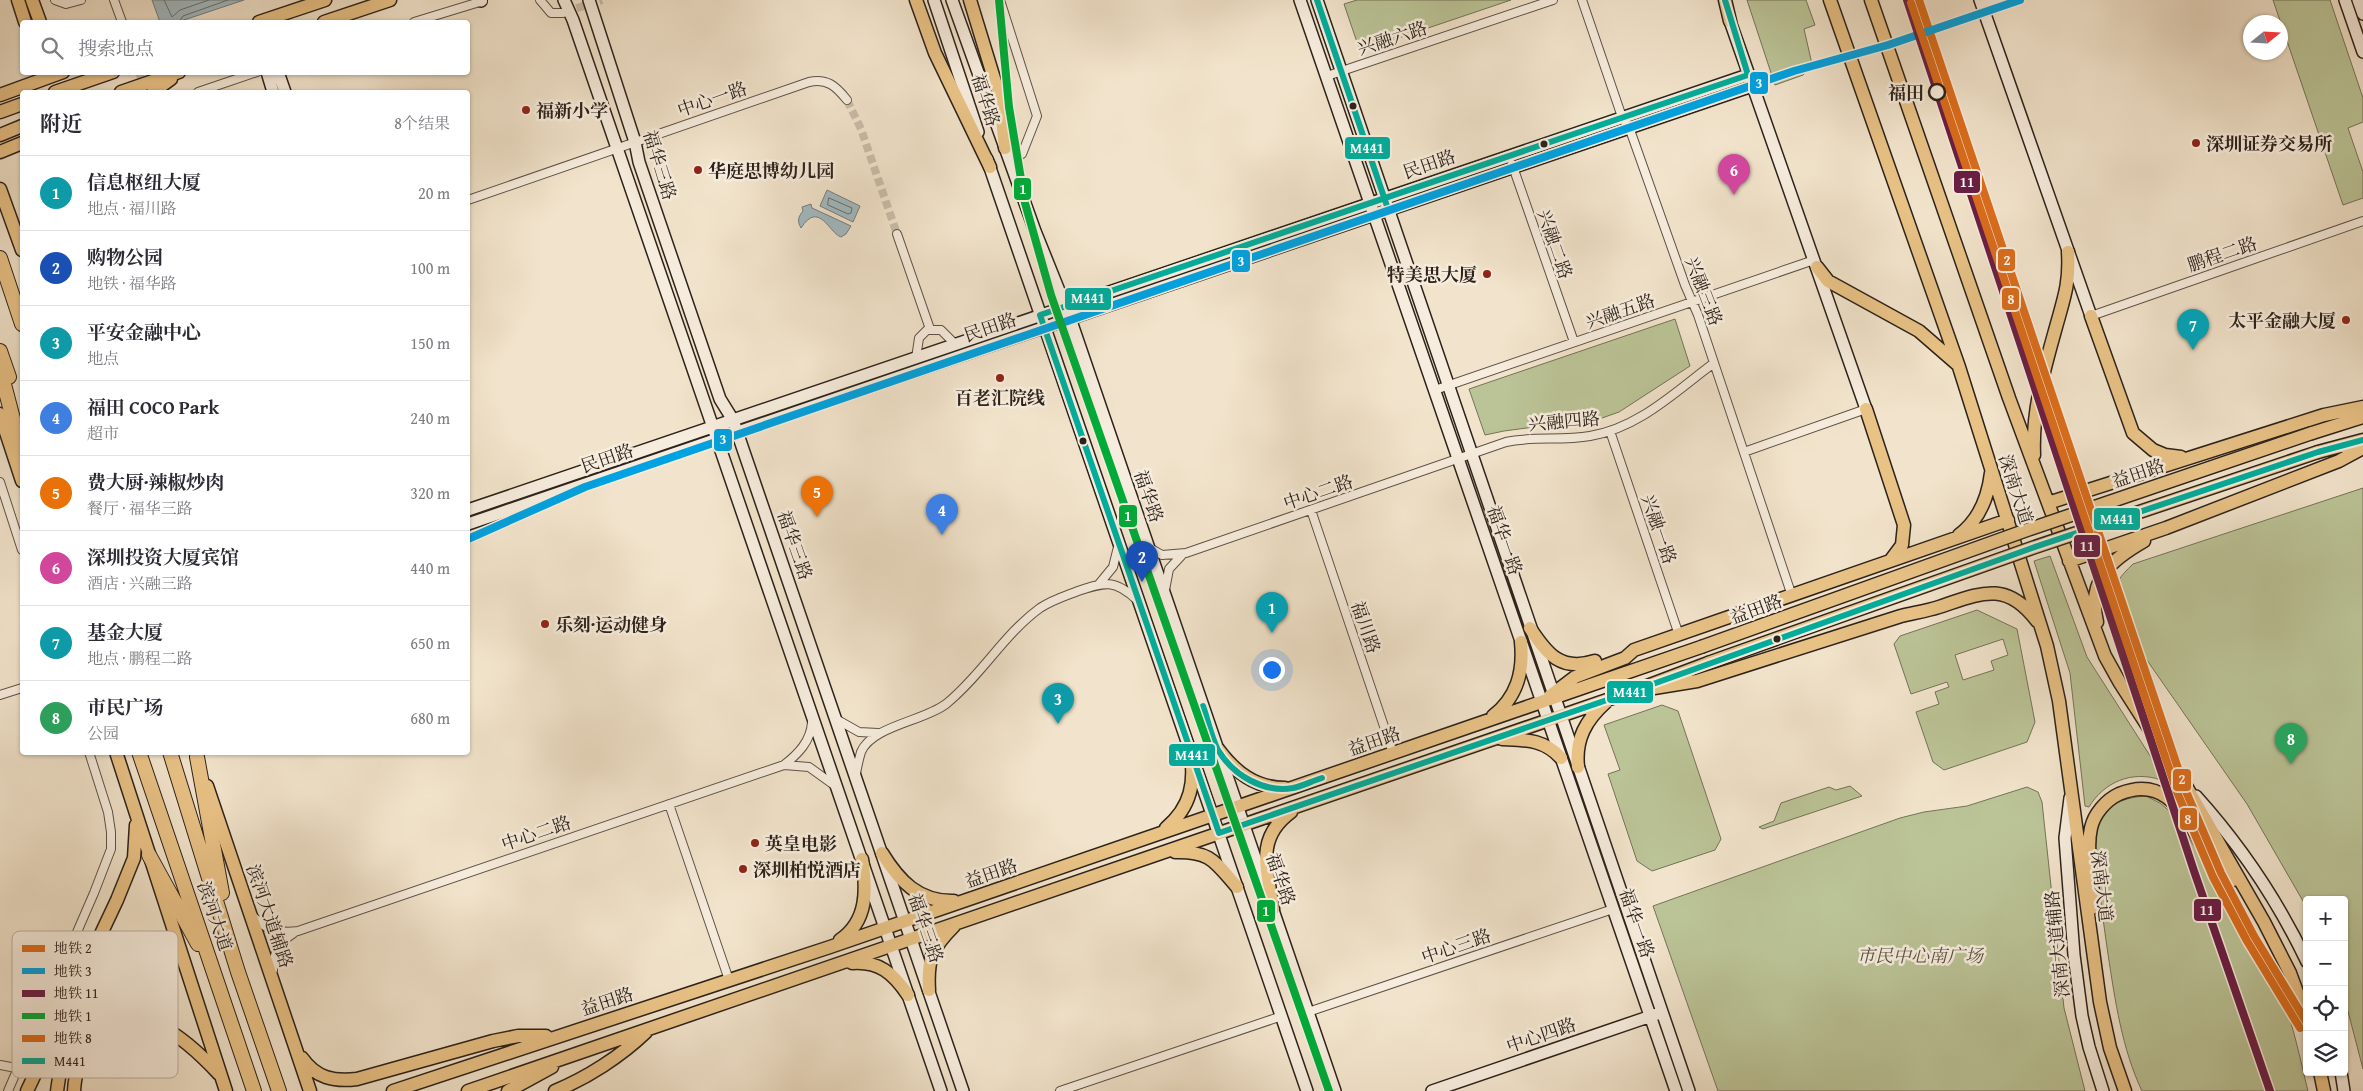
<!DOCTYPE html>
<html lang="zh">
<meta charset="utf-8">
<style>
body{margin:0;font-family:"Gentium Book Plus","Noto Serif SC",serif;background:#f2f2f3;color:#2b2b33}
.controls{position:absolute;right:15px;bottom:15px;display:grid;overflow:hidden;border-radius:5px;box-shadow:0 1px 4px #0004}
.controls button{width:45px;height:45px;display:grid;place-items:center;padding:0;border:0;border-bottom:1px solid #e1e1e2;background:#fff;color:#2b2b33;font:25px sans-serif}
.compass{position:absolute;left:2243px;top:15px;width:45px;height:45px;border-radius:50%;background:#fff;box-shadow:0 1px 4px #0004;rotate:72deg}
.you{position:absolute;left:1271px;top:669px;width:18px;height:18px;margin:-12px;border:4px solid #fff;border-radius:50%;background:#1a73e8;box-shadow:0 0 0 8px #1a73e833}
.badge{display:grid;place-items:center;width:32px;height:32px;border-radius:50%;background:#ea580c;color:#fff;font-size:16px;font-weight:700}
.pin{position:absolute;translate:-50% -41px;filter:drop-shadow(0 1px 2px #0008)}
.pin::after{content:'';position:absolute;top:26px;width:18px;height:15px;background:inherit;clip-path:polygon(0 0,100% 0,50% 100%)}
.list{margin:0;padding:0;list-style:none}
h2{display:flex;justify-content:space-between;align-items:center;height:65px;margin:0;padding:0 20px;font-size:21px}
h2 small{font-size:16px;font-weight:400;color:#7c7c81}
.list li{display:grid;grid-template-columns:32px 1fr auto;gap:15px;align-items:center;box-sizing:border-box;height:75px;padding:0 20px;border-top:1px solid #e1e1e2}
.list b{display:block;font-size:19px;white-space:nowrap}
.list p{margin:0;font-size:16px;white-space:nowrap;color:#7c7c81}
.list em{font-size:16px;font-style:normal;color:#7c7c81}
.icon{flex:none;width:28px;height:28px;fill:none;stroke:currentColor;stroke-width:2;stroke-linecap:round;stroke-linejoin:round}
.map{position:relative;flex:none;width:2363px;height:1091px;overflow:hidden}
.search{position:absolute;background:#fff;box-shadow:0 1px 4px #0004;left:20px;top:20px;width:450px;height:55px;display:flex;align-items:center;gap:12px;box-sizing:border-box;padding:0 18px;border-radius:5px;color:#7c7c81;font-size:19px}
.panel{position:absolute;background:#fff;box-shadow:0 1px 4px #0004;left:20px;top:90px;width:450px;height:665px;border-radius:5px}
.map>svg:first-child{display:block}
</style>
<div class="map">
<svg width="2363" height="1091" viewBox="0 0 2363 1091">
<rect width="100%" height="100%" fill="#f2e4cc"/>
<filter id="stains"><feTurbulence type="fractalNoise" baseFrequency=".004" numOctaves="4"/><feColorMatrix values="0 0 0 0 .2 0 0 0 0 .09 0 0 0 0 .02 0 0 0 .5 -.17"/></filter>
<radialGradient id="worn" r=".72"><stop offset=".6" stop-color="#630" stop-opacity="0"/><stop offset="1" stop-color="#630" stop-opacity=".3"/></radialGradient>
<path fill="#bbc497" stroke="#747359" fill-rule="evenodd" d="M1357,0h154l-151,51 -16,-47z
M1747,0h59l9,25 -11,4 8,35 -9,11 -28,10z
M2273,0h57l33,98v24l-15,6 15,44v26l-20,7z
M1675,319l15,47 -71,46 -17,6 -98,13 -19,4 -16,-46z
M2363,488v581l-19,-73v-96h-37v8l-60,-104 -121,-174c-16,-30 -19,-42 7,-66z
M2050,556l37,101 76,119 -2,4c-29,-10 -57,2 -72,27l-4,-1 -15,-133 -36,-112z
M1977,610l40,19 18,93 -8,20 -83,28 -11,-8 -17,-50 23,-8 -4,-12 14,-5 -2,-5 -36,12 -17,-50 6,-8zM2003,639l5,16 -17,6 3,9 -31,10 -8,-25z
M1662,705l16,6 43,128 -6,11 -63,21 -15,-10 -29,-87 12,-4 -16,-45z
M1850,786l12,10 -99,33 -4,-2 15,-6 7,-18 48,-16 7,3z
M2027,787l11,5 4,10 22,206 21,83h-367l-65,-185 247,-88 24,-6 43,-6z
M2146,796l14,7 13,11c38,59 80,116 108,181 13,31 19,64 27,96h-166c-20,-42 -27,-91 -34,-137 -4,-28 -8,-55 -11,-83 -1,-14 -5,-32 0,-46 8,-21 29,-28 49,-29z"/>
<path fill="#a2bbc3" stroke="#737e80" d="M152,0h92l-66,22h-18z
M827,190l33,16 -7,16 -33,-16z
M811,204l1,4 39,18 -5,8 -5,3c-12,-4 -22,-37 -40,-9 -4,-7 -3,-11 2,-17l-1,-4z"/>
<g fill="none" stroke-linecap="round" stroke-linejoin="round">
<path stroke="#676e6f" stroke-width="1" d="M164,0l8,17 8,-7 29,-10
M179,22l4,-6 45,-16
M829,198l23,10 -1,5 -3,1 -20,-9z"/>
<path stroke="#cabda9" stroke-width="8" stroke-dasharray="8 4" stroke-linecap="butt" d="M565,12l37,-12
M139,72l7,20
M847,100l14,29 36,105"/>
<defs>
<path id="street" d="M55,0l11,4 15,-4
M114,0l8,22
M540,0l11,13h12
M1000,0l37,116 -15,38 -12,6
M1582,0l40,117 7,10 56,158 13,30 94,281
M414,22l69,-21
M1327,76l226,-76
M198,92l59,-20
M1512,164l62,178
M468,200l341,-118c18,-4 27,4 38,18
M897,234l33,95
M2091,316l272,-95
M916,358l3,-20 8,-8h14l14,14
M1435,390l379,-130
M1610,431l69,204
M1744,452l122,-43
M0,482l22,68
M1311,510l82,243
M1148,547l14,8 24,-2 320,-111c27,-6 56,-1 84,-6 49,-8 86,-45 124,-73
M1099,584l14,-17 5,-20
M1165,590l4,-21 13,-14
M0,695l22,-7
M836,719l23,13 19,1
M784,765c14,-11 27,-24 28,-43
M856,774c1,-7 3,-15 5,-22 11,-26 63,-31 85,-48 35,-28 58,-70 94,-96 12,-8 25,-12 38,-17 27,-9 37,-12 59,9
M669,804l60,176
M254,917c12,14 27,16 44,14l486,-166 25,2 25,18
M273,970c-1,-17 7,-28 21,-37
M1308,1012l305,-103
M0,1065l16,3
M8,1091l86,-198 17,-44v-17l-3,-20 -19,-60
M1060,1091l222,-75"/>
<path id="secondary" d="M480,0l1,1
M564,0l9,20 368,1071
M589,0l46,142 4,20 81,237 13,21 230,671
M934,0l44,132
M952,0l83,231 35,87 265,773
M1300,0l376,1091
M1317,0l372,1091
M1980,0l111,316
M2345,0l18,52
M2358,0l5,14
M1983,7l21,-7
M1730,21l136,388
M267,72l6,20
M278,72l7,20
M987,159l320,932
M468,510l1280,-435
M468,524l1284,-438
M2196,796c45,50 82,105 111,166
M2070,798l-5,40 9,117 8,61 7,31 14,44
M2341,1072l3,19
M1432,1091l225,-77"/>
<path id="primary" d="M18,0l7,22
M32,0l8,22
M916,0l19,53 55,114
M970,0l30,98 5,50
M1725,0l5,21
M1830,0l129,367 88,279 12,55 41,301 10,46 15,43
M1871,0l138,398 96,258 15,27 66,103 78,136 26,51 17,46
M259,22l66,-22
M324,22l66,-22
M55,92l58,-20
M121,92l58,-20
M153,92l18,-13
M0,95l63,-23
M0,112l22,-8
M0,135l22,-9
M0,152l22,-9
M0,189l22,61
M1817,267l11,14 91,50 38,33
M2091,316l42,117 20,17 12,5 16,2
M1866,409l38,116 -2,20 -12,16
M0,414l22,67
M2312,433l51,-16
M2318,452l45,-12
M2034,455c-2,-45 10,-85 22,-128 8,-29 14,-44 12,-75
M2048,503l276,-88 39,-8
M1959,535c20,-15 29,-37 32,-62
M2069,561l97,-33 173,-67 24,-13
M2097,622c-10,-43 14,-62 47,-81
M1530,628c17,26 31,44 65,33
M1654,688l43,-7 204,-65c12,-3 26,-5 38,-9 42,-14 67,-27 98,14
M1550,696l25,-19 50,-19 9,-8 374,-130
M1493,716c24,-19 31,-44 28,-74
M1502,739c23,1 42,0 59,19
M1218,749c17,23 37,39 67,39
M116,752l110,339
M1578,767c-3,-28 8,-47 28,-65
M207,786l103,305
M1166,828c25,-21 30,-46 24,-78
M1175,852c36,-1 40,10 62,35
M882,853c17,28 37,49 72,48
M2092,908c4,-26 -7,-54 -1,-80 3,-14 15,-28 28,-34 53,-22 68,32 93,64 6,8 14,15 21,22
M1273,909c-5,-38 -19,-70 18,-97
M840,940c28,-19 27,-51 22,-81
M852,963c27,-2 41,10 56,32
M929,990c-2,-31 3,-42 25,-64
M302,1058c14,20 32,24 55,21l136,-38 25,-5h28
M2320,1072l4,19
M27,1091l90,-191 17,-42 2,-33
M57,1091l4,-27 43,-121
M74,1091c1,-21 8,-36 22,-52 41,-47 93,3 123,35
M393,1091l437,-144 871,-300
M468,1091l1171,-402 69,-26
M508,1091l44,-24
M555,1091c32,-13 66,-35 91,-59"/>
<path id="highway" d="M0,258l22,66
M0,351l9,26
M0,369l22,84
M139,752l115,339
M170,752l68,220 41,119
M197,757l25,136
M149,855l49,89"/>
</defs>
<use href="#street" stroke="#5e5247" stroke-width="10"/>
<use href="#secondary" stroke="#2c221b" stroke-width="14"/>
<use href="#primary" stroke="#2c221b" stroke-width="15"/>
<use href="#highway" stroke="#2c221b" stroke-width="16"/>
<use href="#street" stroke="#f7edde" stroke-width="8"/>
<use href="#secondary" stroke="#f7edde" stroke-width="11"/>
<use href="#primary" stroke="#e9c286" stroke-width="12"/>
<use href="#highway" stroke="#e9c286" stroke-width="14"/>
<defs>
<path id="primary-bridge" d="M1701,647l326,-117 285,-97
M1708,663l324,-115 286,-96"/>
</defs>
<use href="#primary-bridge" stroke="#2c221b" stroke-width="15" stroke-linecap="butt"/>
<use href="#primary-bridge" stroke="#e9c286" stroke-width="12"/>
<defs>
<path id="bus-1" d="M1317,0l71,209 -16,6
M1725,0l23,75 -708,240 179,518 420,-144 393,-141 286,-96 45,-12
M1203,706c5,14 8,30 15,44 15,25 45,43 75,38 10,-2 19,-7 29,-10"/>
</defs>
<use href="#bus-1" stroke="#f7edde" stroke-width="10"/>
<use href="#bus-1" stroke="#01ad9c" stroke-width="6"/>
<defs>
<path id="metro-1" d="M1919,0l266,789 36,84 33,63 53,87"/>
<path id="metro-2" d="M468,539l117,-52 1209,-416 94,-26 132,-45"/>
<path id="metro-3" d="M1907,0l287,871 76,220"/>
<path id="metro-4" d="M999,0l10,107 16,96 26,92 278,796"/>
<path id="metro-5" d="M1911,3l266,789 36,85 34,64 53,87"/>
</defs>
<use href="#metro-1" stroke="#f7edde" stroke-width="11"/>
<use href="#metro-2" stroke="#f7edde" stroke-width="11"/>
<use href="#metro-3" stroke="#f7edde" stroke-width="11"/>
<use href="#metro-4" stroke="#f7edde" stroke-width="11"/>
<use href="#metro-5" stroke="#f7edde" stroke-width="11"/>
<use href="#metro-1" stroke="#db6d1c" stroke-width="8"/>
<use href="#metro-2" stroke="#00a2e1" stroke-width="8"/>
<use href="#metro-3" stroke="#6a1d44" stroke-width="8"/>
<use href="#metro-4" stroke="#00ab39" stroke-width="8"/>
<use href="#metro-5" stroke="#db6d1c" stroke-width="8"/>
</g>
<circle fill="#f7edde" stroke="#2c221b" stroke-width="2.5" cx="1937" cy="92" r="8"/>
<g fill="#2c221b" stroke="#f7edde" stroke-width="2">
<circle cx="1353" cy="106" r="4.5"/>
<circle cx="1544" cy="144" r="4.5"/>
<circle cx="1083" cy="441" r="4.5"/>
<circle cx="1777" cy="639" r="4.5"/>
</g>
<g fill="#8f2418" stroke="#f7edde" stroke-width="2">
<circle cx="526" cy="110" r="5"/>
<circle cx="2196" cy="143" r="5"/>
<circle cx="698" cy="170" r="5"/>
<circle cx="1487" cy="274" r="5"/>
<circle cx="2346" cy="320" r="5"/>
<circle cx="1000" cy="378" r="5"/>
<circle cx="545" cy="624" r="5"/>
<circle cx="755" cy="843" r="5"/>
<circle cx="743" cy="869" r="5"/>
</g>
<g text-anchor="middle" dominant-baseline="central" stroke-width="5" stroke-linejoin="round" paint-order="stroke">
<g font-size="18" fill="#2c221b" stroke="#f7edde">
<text transform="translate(1392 38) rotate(-18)">兴融六路</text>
<text transform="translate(712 99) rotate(-19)">中心一路</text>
<text transform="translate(986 100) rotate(72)">福华路</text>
<text transform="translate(1429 164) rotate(-19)">民田路</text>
<text transform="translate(660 165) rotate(73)">福华三路</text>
<text transform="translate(1555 244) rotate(71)">兴融二路</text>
<text transform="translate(2222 254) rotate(-19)">鹏程二路</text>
<text transform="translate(1704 291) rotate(69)">兴融三路</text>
<text transform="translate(1620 311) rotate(-19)">兴融五路</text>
<text transform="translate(990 327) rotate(-19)">民田路</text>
<text transform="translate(1564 421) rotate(-5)">兴融四路</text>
<text transform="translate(607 458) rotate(-19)">民田路</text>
<text transform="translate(2138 473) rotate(-19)">益田路</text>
<text transform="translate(2016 489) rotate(72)">深南大道</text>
<text transform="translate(1318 492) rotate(-19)">中心二路</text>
<text transform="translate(1149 496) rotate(71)">福华路</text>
<text transform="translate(1659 529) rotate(71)">兴融一路</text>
<text transform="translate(1505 540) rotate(71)">福华一路</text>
<text transform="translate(795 545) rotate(71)">福华三路</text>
<text transform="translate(1756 609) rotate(-20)">益田路</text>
<text transform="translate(1366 627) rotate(71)">福川路</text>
<text transform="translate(1374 741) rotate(-19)">益田路</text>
<text transform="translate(536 833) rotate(-19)">中心二路</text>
<text transform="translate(991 873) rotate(-19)">益田路</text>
<text transform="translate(1281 879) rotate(71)">福华路</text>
<text transform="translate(2102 886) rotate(83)">深南大道</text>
<text transform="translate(215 916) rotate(71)">滨河大道</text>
<text transform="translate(270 916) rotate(71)">滨河大道辅路</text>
<text transform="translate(1637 923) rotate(71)">福华一路</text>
<text transform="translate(926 928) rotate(71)">福华三路</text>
<text transform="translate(2057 944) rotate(-96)">深南大道辅路</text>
<text transform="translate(1456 946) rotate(-19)">中心三路</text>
<text transform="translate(607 1001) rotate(-18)">益田路</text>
<text transform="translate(1541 1035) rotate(-19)">中心四路</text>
</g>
<g font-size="18" font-weight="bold" fill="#2c221b" stroke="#f7edde" text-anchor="end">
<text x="1924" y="92">福田</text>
</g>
<g font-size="18" font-weight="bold" fill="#2c221b" stroke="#f7edde" text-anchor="start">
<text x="536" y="110">福新小学</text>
<text x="2206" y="143">深圳证券交易所</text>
<text x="708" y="170">华庭思博幼儿园</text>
<text x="1477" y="274" text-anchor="end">特美思大厦</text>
<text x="2336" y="320" text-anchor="end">太平金融大厦</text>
<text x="1000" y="397" text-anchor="middle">百老汇院线</text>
<text x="555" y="624">乐刻·运动健身</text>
<text x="765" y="843">英皇电影</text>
<text x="753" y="869">深圳柏悦酒店</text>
</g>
<g font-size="18" font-style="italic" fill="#575340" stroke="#f7edde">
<text x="1920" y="955">市民中心南广场</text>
</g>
</g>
<rect x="12" y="931" width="166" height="147" rx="8" fill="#f7edde" stroke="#bab0a4" stroke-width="1"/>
<rect x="22" y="945" width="23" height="7" fill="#db6d1c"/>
<rect x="22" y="968" width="23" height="6" fill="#00a2e1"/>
<rect x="22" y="990" width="23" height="7" fill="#6a1d44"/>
<rect x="22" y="1013" width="23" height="6" fill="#00ab39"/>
<rect x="22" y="1035" width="23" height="7" fill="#db6d1c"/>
<rect x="22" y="1058" width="23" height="6" fill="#01ad9c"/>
<g font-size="14" fill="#2c221b">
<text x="54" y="953">地铁 2</text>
<text x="54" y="976">地铁 3</text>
<text x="54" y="998">地铁 11</text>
<text x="54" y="1021">地铁 1</text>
<text x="54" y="1043">地铁 8</text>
<text x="54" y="1066">M441</text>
</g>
<g stroke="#f7edde" stroke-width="2">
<rect x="1749" y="71" width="20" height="24" rx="5" fill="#00a2e1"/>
<rect x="1344" y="136" width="47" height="24" rx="5" fill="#01ad9c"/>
<rect x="1953" y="170" width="28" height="24" rx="5" fill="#6a1d44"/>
<rect x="1013" y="177" width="19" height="24" rx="5" fill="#00ab39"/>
<rect x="1997" y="248" width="19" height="24" rx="5" fill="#db6d1c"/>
<rect x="1231" y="249" width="20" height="24" rx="5" fill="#00a2e1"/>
<rect x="1064" y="287" width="48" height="24" rx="5" fill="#01ad9c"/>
<rect x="2001" y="287" width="19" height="24" rx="5" fill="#db6d1c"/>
<rect x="713" y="428" width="20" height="24" rx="5" fill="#00a2e1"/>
<rect x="1118" y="504" width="20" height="24" rx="5" fill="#00ab39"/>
<rect x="2093" y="507" width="48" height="24" rx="5" fill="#01ad9c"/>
<rect x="2073" y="534" width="28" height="24" rx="5" fill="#6a1d44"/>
<rect x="1606" y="680" width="48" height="24" rx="5" fill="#01ad9c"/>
<rect x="1168" y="743" width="48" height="24" rx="5" fill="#01ad9c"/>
<rect x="2172" y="768" width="20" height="24" rx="5" fill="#db6d1c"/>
<rect x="2179" y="807" width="19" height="24" rx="5" fill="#db6d1c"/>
<rect x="2193" y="898" width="29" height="24" rx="5" fill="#6a1d44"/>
<rect x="1256" y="899" width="20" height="24" rx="5" fill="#00ab39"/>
</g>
<g font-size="14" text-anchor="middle" font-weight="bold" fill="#fff">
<text x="1759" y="88">3</text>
<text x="1367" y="153">M441</text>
<text x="1967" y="187">11</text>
<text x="1023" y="194">1</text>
<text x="2007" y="265">2</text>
<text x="1241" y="266">3</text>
<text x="1088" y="303">M441</text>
<text x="2011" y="304">8</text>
<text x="723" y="444">3</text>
<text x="1128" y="521">1</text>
<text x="2117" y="524">M441</text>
<text x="2087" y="551">11</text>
<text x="1630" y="697">M441</text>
<text x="1192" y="760">M441</text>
<text x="2182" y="784">2</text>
<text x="2188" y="824">8</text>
<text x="2207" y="915">11</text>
<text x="1266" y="916">1</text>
</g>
<rect width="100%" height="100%" filter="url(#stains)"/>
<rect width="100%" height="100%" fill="url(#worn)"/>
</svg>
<div class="controls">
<button>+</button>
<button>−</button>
<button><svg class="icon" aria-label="locate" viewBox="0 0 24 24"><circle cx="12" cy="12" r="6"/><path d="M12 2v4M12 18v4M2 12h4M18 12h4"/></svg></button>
<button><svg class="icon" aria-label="layers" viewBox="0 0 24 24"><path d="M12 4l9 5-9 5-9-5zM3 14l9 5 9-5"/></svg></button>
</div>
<svg class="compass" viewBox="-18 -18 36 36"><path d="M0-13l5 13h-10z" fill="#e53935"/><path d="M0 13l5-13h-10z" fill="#7c7c81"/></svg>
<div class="you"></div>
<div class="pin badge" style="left:1272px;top:633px;background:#0f9aa8">1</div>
<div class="pin badge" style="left:1142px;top:582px;background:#1a4fb4">2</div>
<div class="pin badge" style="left:1058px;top:724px;background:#0f9aa8">3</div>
<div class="pin badge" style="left:942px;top:535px;background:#3f7fe0">4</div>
<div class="pin badge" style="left:817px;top:517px;background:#e8710a">5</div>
<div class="pin badge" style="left:1734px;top:195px;background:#d1479c">6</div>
<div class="pin badge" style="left:2193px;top:350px;background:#0f9aa8">7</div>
<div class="pin badge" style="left:2291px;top:764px;background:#2e9e5b">8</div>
<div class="search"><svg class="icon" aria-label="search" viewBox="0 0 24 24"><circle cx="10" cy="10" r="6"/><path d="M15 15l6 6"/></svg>搜索地点</div>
<section class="panel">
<h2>附近<small>8个结果</small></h2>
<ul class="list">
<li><span class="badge" style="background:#0f9aa8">1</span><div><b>信息枢纽大厦</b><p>地点 · 福川路</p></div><em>20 m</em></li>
<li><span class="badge" style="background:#1a4fb4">2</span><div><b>购物公园</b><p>地铁 · 福华路</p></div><em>100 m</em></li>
<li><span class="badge" style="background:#0f9aa8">3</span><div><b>平安金融中心</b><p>地点</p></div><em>150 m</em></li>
<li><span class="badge" style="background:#3f7fe0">4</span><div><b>福田 COCO Park</b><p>超市</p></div><em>240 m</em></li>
<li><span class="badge" style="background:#e8710a">5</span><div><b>费大厨·辣椒炒肉</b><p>餐厅 · 福华三路</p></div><em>320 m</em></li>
<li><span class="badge" style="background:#d1479c">6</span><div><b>深圳投资大厦宾馆</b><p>酒店 · 兴融三路</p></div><em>440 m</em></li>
<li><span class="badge" style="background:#0f9aa8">7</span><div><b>基金大厦</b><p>地点 · 鹏程二路</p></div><em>650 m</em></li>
<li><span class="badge" style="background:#2e9e5b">8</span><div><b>市民广场</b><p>公园</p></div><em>680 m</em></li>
</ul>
</section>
</div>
